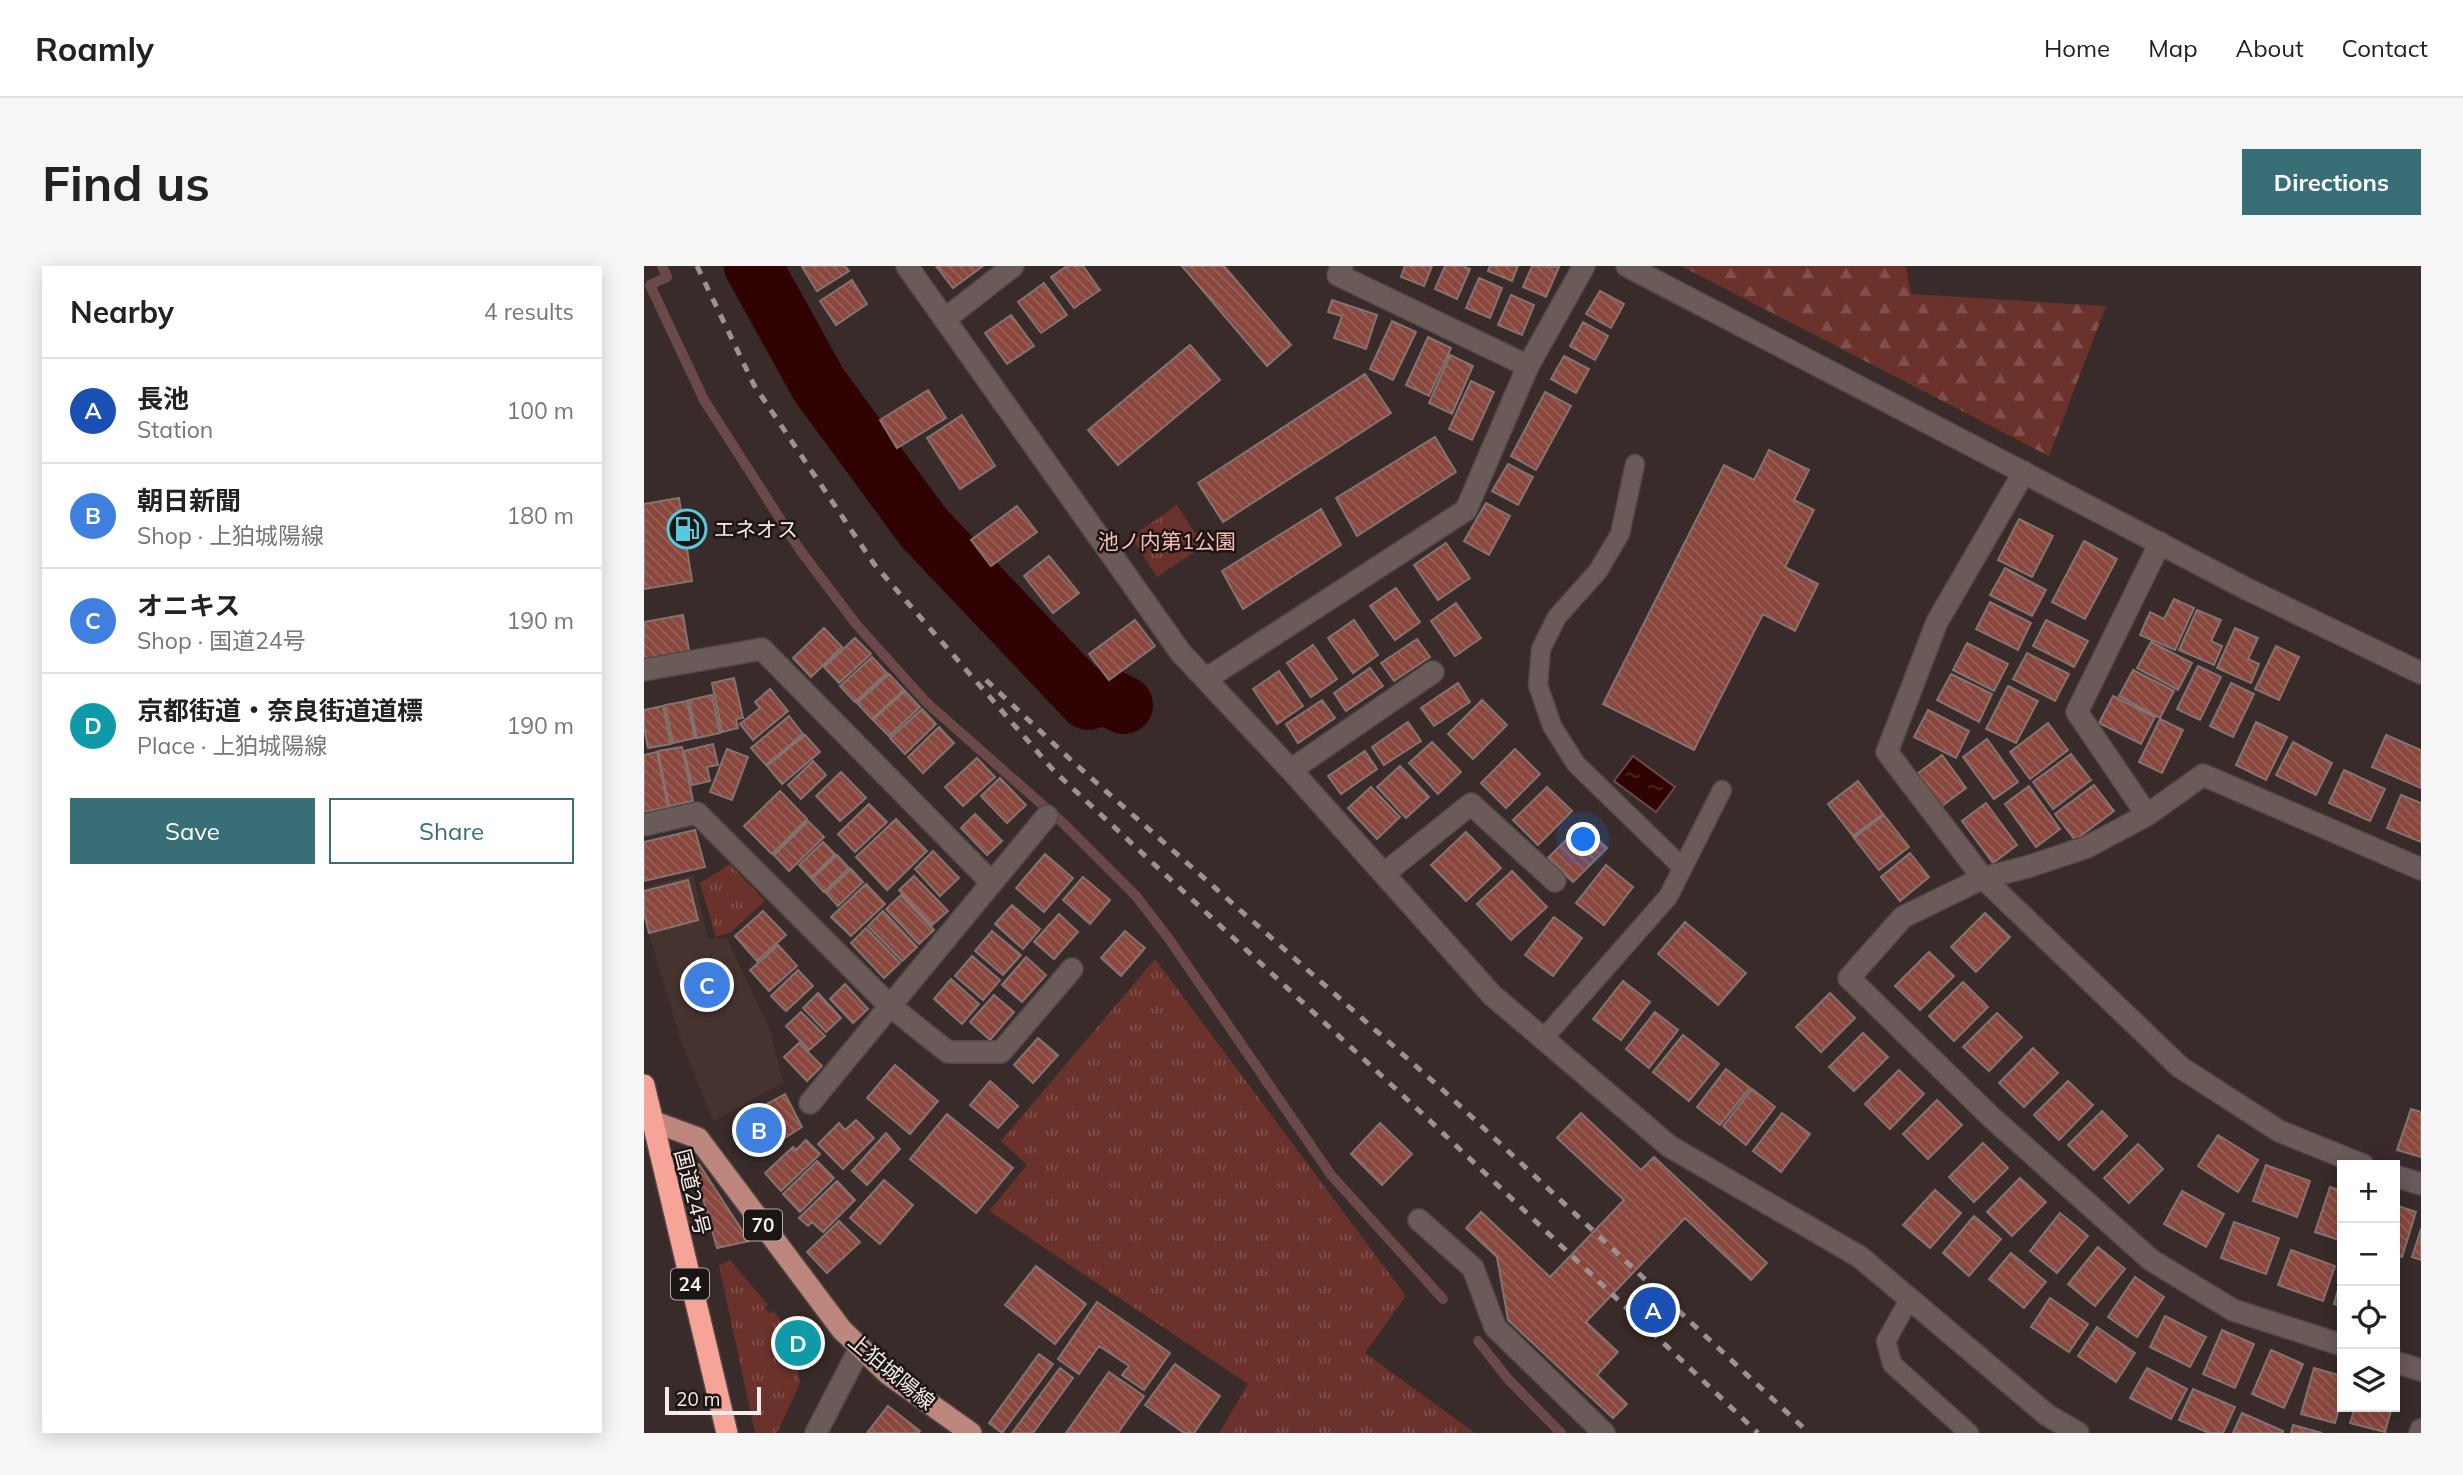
<!DOCTYPE html>
<meta charset="utf-8">
<style>
body{margin:0;font-family:Mulish,"Noto Sans JP",sans-serif;background:#f6f6f6;color:#222}
.controls{position:absolute;right:21px;bottom:21px;display:grid;overflow:hidden;border-radius:0px;box-shadow:0 4px 18px #0003}
.controls button{width:63px;height:63px;display:grid;place-items:center;padding:0;border:0;border-bottom:2px solid #e0e0e0;background:#fff;color:#222;font:35px sans-serif}
.scale{position:absolute;left:21px;bottom:18px;width:96px;box-sizing:border-box;padding-left:7px;border:4px solid #f5eceb;border-top:0;font-size:19px;line-height:24px;white-space:nowrap;color:#f5eceb;-webkit-text-stroke:5px #1b1514;paint-order:stroke}
.you{position:absolute;left:940px;top:574px;width:24px;height:24px;margin:-18px;border:5px solid #fff;border-radius:50%;background:#1a73e8;box-shadow:0 0 0 10px #1a73e833}
.badge{display:grid;place-items:center;width:46px;height:46px;border-radius:50%;background:#386e76;color:#fff;font-size:23px;font-weight:700}
.pin{position:absolute;translate:-50% -50%;border:4px solid #fff;box-shadow:0 2px 7px #0006}
.list{margin:0;padding:0;list-style:none}
h2{display:flex;justify-content:space-between;align-items:center;height:91px;margin:0;padding:0 28px;font-size:30px}
h2 small{font-size:23px;font-weight:400;color:#767676}
.list li{display:grid;grid-template-columns:46px 1fr auto;gap:21px;align-items:center;box-sizing:border-box;height:105px;padding:0 28px;border-top:2px solid #e0e0e0}
.list b{display:block;font-size:26px;white-space:nowrap}
.list p{margin:0;font-size:23px;white-space:nowrap;color:#767676}
.list em{font-size:23px;font-style:normal;color:#767676}
.actions{display:flex;gap:14px;padding:21px 28px}
.actions a{flex:1;padding:16px 0;border:2px solid #386e76;border-radius:0px;text-align:center;font-size:24px;color:#386e76}
.actions .main{background:#386e76;color:#fff}
.icon{flex:none;width:38px;height:38px;fill:none;stroke:currentColor;stroke-width:2;stroke-linecap:round;stroke-linejoin:round}
.map{position:relative;flex:none;width:1777px;height:1167px;overflow:hidden;border-radius:0px}
header{display:flex;align-items:center;gap:42px;box-sizing:border-box;height:98px;padding:0 35px;background:#fff;border-bottom:2px solid #e0e0e0}
header strong{font-size:33px}
nav{display:flex;gap:38px;margin-inline-start:auto;font-size:24px}
.intro{display:flex;align-items:center;justify-content:space-between;box-sizing:border-box;height:168px;padding:0 42px}
h1{margin:0;font-size:49px}
.button{padding:18px 32px;border-radius:0px;background:#386e76;color:#fff;font-size:24px;font-weight:700}
main{display:flex;gap:42px;padding:0 42px}
aside{flex:1;background:#fff;border-radius:0px;box-shadow:0 4px 18px #0003}
.map>svg:first-child{display:block}
</style>
<header>
<strong>Roamly</strong>
<nav><a>Home</a><a>Map</a><a>About</a><a>Contact</a></nav>
</header>
<div class="intro"><h1>Find us</h1><a class="button">Directions</a></div>
<main>
<aside>
<h2>Nearby<small>4 results</small></h2>
<ul class="list">
<li><span class="badge" style="background:#1a4fb4">A</span><div><b>長池</b><p>Station</p></div><em>100 m</em></li>
<li><span class="badge" style="background:#3f7fe0">B</span><div><b>朝日新聞</b><p>Shop · 上狛城陽線</p></div><em>180 m</em></li>
<li><span class="badge" style="background:#3f7fe0">C</span><div><b>オニキス</b><p>Shop · 国道24号</p></div><em>190 m</em></li>
<li><span class="badge" style="background:#0f9aa8">D</span><div><b>京都街道・奈良街道道標</b><p>Place · 上狛城陽線</p></div><em>190 m</em></li>
</ul>
<div class="actions"><a class="main">Save</a><a>Share</a></div>
</aside>
<div class="map">
<svg width="1777" height="1167" viewBox="0 0 1777 1167">
<defs>
<pattern id="grass-tufts" width="24" height="20" patternUnits="userSpaceOnUse" patternTransform="scale(1.75)"><rect width="24" height="20" fill="#6b322b"/><path d="M3 7l-1-3M5 7V3M7 7l1-3M15 17l-1-3M17 17v-4M19 17l1-3" fill="none" stroke="#81504a"/></pattern>
<pattern id="forest-firs" width="22" height="20" patternUnits="userSpaceOnUse" patternTransform="scale(1.75)"><rect width="22" height="20" fill="#6b322b"/><path d="M5 1l3.5 6h-7zM16 11l3.5 6h-7z" fill="#81504a"/></pattern>
<pattern id="water-ripples" width="26" height="14" patternUnits="userSpaceOnUse" patternTransform="scale(1.75)"><rect width="26" height="14" fill="#300302"/><path d="M2 4q2-2 4 0t4 0M15 11q2-2 4 0t4 0" fill="none" stroke="#4f2827"/></pattern>
<pattern id="building-back-hatch" width="6" height="6" patternUnits="userSpaceOnUse" patternTransform="scale(1.75)"><rect width="6" height="6" fill="#89473e"/><path d="M-1 5l2 2M0 0l6 6M5-1l2 2" fill="none" stroke="#9a625a"/></pattern>
</defs>
<rect width="100%" height="100%" fill="#382b29"/>
<path fill="#463330" d="M49,609l15,64 19,-1 43,92 13,53 -70,38 -32,-81 -37,-121v-32z"/>
<path fill="url(#grass-tufts)" d="M533,239l26,41 -46,31 -26,-40z
M86,598l35,37 -34,31 -15,5 -16,-54z
M511,693l251,337 -41,57 110,80h-256l29,-49 -259,-173 38,-46 -26,-24z
M86,994l38,45 -3,3 5,6 3,-3 19,22 8,50 -23,50h-22l-36,-168z"/>
<path fill="url(#forest-firs)" d="M1037,0h225l5,28 195,12 -57,150z"/>
<path fill="url(#water-ripples)" stroke="#6b4948" stroke-width="2" d="M357,344l96,100 -20,2 -74,-65z
M989,490l42,31 -19,25 -42,-31z"/>
<g fill="none" stroke-linecap="round" stroke-linejoin="round">
<path stroke="#6b4948" stroke-width="10" d="M18,0l5,11 -17,8 54,115 96,150 56,74 71,79 136,120 73,73 33,43 162,236 112,124
M834,1075l30,38 53,54"/>
<path stroke="#300302" stroke-width="58" d="M109,0l66,119 105,143 164,173 16,-6 20,10"/>
</g>
<path fill="url(#building-back-hatch)" stroke="#837371" stroke-width="2" d="M160,0h41l4,5 -32,20 -15,-24z
M292,0h47l-30,22z
M423,0h16l17,24 -26,18 -23,-31z
M538,0h42l67,79 -24,21z
M761,0h27l-8,20 -23,-9z
M801,0h18l7,3 -13,30 -22,-10z
M846,0h28l-6,15 -24,-10z
M888,0l27,1 -13,30 -23,-10z
M835,12l23,10 -12,30 -24,-10z
M208,14l15,24 -31,21 -16,-24z
M400,17l23,32 -26,18 -23,-31z
M956,25l24,13 -13,24 -25,-14z
M867,29l23,10 -12,30 -24,-10z
M688,34l45,15 -11,34 -32,-11 8,-22 -14,-4z
M367,49l23,31 -27,18 -22,-31z
M748,55l24,11 -23,48 -23,-11z
M939,56l25,14 -13,24 -25,-14z
M784,71l23,11 -22,48 -23,-11z
M546,79l30,35 -102,85 -30,-35z
M806,89l23,11 -21,48 -23,-11z
M920,90l25,13 -13,24 -25,-14z
M721,108l26,39 -168,109 -25,-39z
M827,115l23,11 -22,48 -23,-11z
M284,124l18,28 -49,30 -17,-28z
M901,126l26,14 -35,64 -25,-14z
M318,149l33,51 -35,23 -33,-51z
M791,171l21,35 -99,64 -21,-38z
M1125,184l40,20 -15,30 20,10 -29,57 33,17 -23,47 -32,-17 -69,136 -91,-46 121,-239 30,15z
M864,198l25,13 -15,28 -26,-14z
M35,232l13,83 -48,8v-85z
M842,237l24,13 -21,39 -25,-14z
M373,240l20,26 -46,34 -20,-26z
M677,243l20,36 -98,64 -21,-38z
M1375,253l34,17 -21,41 -34,-17z
M1440,275l33,18 -32,60 -33,-17z
M802,277l24,35 -32,22 -24,-35z
M405,290l30,37 -26,20 -29,-37z
M1361,302l41,22 -14,26 -42,-21z
M752,322l24,34 -25,18 -25,-34z
M1530,333l20,9 -19,42 -35,-15 10,-23 14,7z
M1346,336l41,21 -13,27 -42,-21z
M812,337l25,35 -26,18 -24,-35z
M1553,344l24,10 -10,21 11,5 -8,19 -35,-15z
M39,349l6,36 -45,8v-37z
M491,354l20,26 -46,34 -20,-26z
M710,354l24,35 -25,18 -25,-35z
M1402,354l42,21 -14,26 -41,-21z
M180,362l18,19 -31,30 -18,-19z
M1591,362l23,10 -10,21 11,5 -8,19 -34,-15z
M211,372l16,16 -32,29 -15,-16z
M773,373l13,18 -36,24 -13,-18z
M1507,376l41,21 -14,27 -41,-22z
M1323,377l41,21 -14,27 -41,-21z
M669,379l24,34 -26,18 -24,-34z
M1632,380l23,11 -20,43 -24,-11z
M1383,387l42,21 -14,27 -42,-22z
M228,391l15,16 -32,29 -15,-16z
M1554,400l23,11 -21,43 -23,-11z
M726,402l13,18 -37,25 -12,-18z
M1489,404l41,21 -14,27 -41,-22z
M635,405l24,35 -26,18 -24,-35z
M245,408l15,16 -32,29 -15,-16z
M1307,408l41,20 -13,28 -42,-22z
M90,412l9,40 -7,1 2,9 -16,4 -10,-49z
M814,417l12,19 -36,24 -13,-18z
M1587,417l23,11 -21,43 -23,-11z
M1364,420l30,15 -22,42 -30,-14z
M126,423l18,22 -35,29 -13,-16 20,-16 -5,-6z
M261,425l15,16 -31,29 -16,-16z
M68,429l8,38 -23,5 -8,-38z
M1469,430l42,21 -14,27 -42,-21z
M678,434l13,18 -37,25 -12,-19z
M838,434l25,25 -34,34 -25,-25z
M43,435l8,37 -22,5 -8,-38z
M19,440l8,38 -23,4 -4,-21v-17z
M278,443l14,15 -31,30 -15,-16z
M1284,444l41,21 -13,27 -42,-21z
M145,450l14,18 -37,31 -15,-17z
M1516,453l23,11 -21,43 -23,-11z
M764,456l13,19 -37,24 -12,-18z
M1612,456l31,15 -21,43 -30,-15z
M1404,457l20,27 -38,29 -20,-27z
M295,461l15,16 -31,30 -15,-16z
M161,469l15,17 -38,32 -15,-18z
M1742,469l35,15v38l-49,-21z
M1343,473l31,43 -24,17 -31,-42z
M788,476l29,30 -23,22 -29,-31z
M1649,476l39,21 -16,32 -40,-20z
M69,478l5,21 -11,2 3,14 -18,4 -8,-34z
M38,481l11,54 -24,5 -11,-55z
M83,483l21,8 -16,43 -22,-8z
M871,483l25,25 -34,34 -25,-25z
M721,485l12,18 -36,25 -13,-18z
M13,486l11,55 -24,5v-57z
M1427,488l20,26 -38,29 -20,-27z
M1298,489l24,33 -24,18 -25,-32z
M333,492l18,19 -32,29 -18,-19z
M169,495l13,14 -25,24 -13,-14z
M756,500l29,31 -23,21 -29,-31z
M1700,504l41,19 -15,32 -41,-18z
M197,506l25,26 -26,23 -24,-25z
M356,512l26,27 -19,18 -26,-27z
M1214,515l25,33 -30,22 -25,-32z
M1450,519l20,26 -39,29 -20,-26z
M1385,520l31,43 -24,18 -31,-43z
M727,521l29,30 -23,22 -29,-31z
M903,521l25,24 -34,34 -25,-25z
M136,525l27,28 -35,35 -28,-28z
M1757,529l20,8v39l-34,-14z
M1342,537l31,42 -24,18 -31,-42z
M225,538l18,18 -32,30 -17,-18z
M331,548l27,27 -15,14 -26,-27z
M1240,549l25,32 -30,23 -25,-32z
M252,553l31,32 -40,39 -31,-33z
M164,555l16,16 -35,34 -15,-16z
M938,558l25,24 -34,34 -25,-24z
M51,564l10,37 -61,14v-39z
M822,566l35,36 -35,33 -35,-36z
M179,576l12,12 -24,24 -12,-13z
M289,585l26,27 -19,18 -25,-27z
M1266,587l19,24 -29,24 -19,-24z
M401,588l28,24 -29,34 -28,-24z
M193,589l12,13 -25,24 -12,-13z
M962,599l27,22 -29,38 -28,-22z
M207,603l12,13 -25,24 -12,-13z
M868,605l35,36 -36,33 -34,-36z
M270,610l34,35 -16,14 -33,-35z
M439,611l27,23 -20,24 -27,-24z
M44,614l10,40 -49,13 -5,-20v-22z
M222,618l19,20 -34,32 -20,-19z
M257,629l33,35 -15,14 -33,-35z
M368,639l28,24 -17,20 -28,-25z
M119,645l23,24 -29,26 -22,-25z
M239,645l34,36 -15,14 -34,-35z
M1341,647l25,24 -34,35 -25,-25z
M415,648l19,18 -24,27 -20,-17z
M910,651l28,21 -29,38 -28,-21z
M1041,656l61,51 -28,32 -60,-51z
M222,662l34,35 -16,15 -33,-35z
M348,665l29,24 -18,20 -28,-24z
M481,665l20,17 -24,28 -20,-18z
M134,679l19,21 -28,25 -19,-21z
M1285,686l25,24 -34,34 -25,-24z
M328,690l28,24 -17,20 -28,-24z
M382,691l20,18 -24,27 -20,-17z
M154,704l15,16 -27,25 -15,-15z
M307,713l28,25 -17,20 -28,-25z
M979,715l27,21 -29,38 -28,-21z
M1319,716l25,25 -34,34 -25,-25z
M201,718l23,25 -15,14 -23,-24z
M174,727l23,25 -15,14 -23,-24z
M1186,727l25,25 -34,34 -25,-25z
M350,729l20,17 -24,28 -20,-18z
M157,746l24,24 -16,14 -23,-24z
M1011,746l23,18 -29,38 -23,-19z
M1353,747l25,24 -33,34 -26,-24z
M1219,767l25,24 -34,34 -25,-24z
M1039,769l36,29 -30,37 -36,-29z
M394,772l20,17 -25,28 -19,-18z
M155,777l23,23 -15,15 -23,-24z
M1389,782l25,25 -34,34 -25,-24z
M251,799l43,36 -28,33 -43,-36z
M1082,803l24,19 -30,37 -23,-18z
M1255,804l25,24 -34,35 -25,-25z
M346,815l28,25 -20,22 -28,-23z
M1424,815l25,24 -34,35 -25,-25z
M1108,823l23,18 -29,38 -23,-19z
M141,828l17,33 -39,25 -16,-37z
M1293,834l25,25 -34,34 -25,-25z
M1767,843l10,3v45l-24,-7z
M1458,845l25,25 -33,34 -26,-25z
M937,847l60,57 13,-13 113,106 -16,17 -66,-62 -99,104 32,30 -21,23 30,29 -14,14 -105,-98 -11,-63 -31,-29 15,-16 69,65 74,-77 -67,-62z
M1138,847l28,21 -29,38 -28,-21z
M303,848l66,54 -37,45 -66,-54z
M212,854l18,18 -31,31 -25,-25 21,-21 6,7z
M736,857l32,31 -30,31 -31,-31z
M242,867l14,16 -33,36 -15,-14z
M1574,869l40,25 -20,32 -40,-26z
M162,874l14,14 -39,37 -16,-18 28,-26 3,3z
M1339,877l25,25 -34,34 -25,-25z
M1494,878l25,25 -34,34 -25,-25z
M173,895l17,17 -34,34 -17,-18z
M55,898l50,77 -32,7 -23,-82z
M1622,899l44,16 -13,36 -44,-16z
M1376,912l26,24 -34,34 -25,-24z
M240,914l29,25 -33,39 -30,-26z
M193,915l18,19 -32,32 -11,-10 -4,4 -9,-8z
M1686,921l12,4v50l-27,-9z
M1291,924l26,23 -31,35 -27,-23z
M1538,925l42,23 -18,33 -42,-23z
M1751,939l21,7 -14,45 -7,-2z
M1416,947l28,23 -31,37 -27,-22z
M1330,950l27,23 -32,37 -26,-23z
M195,955l21,21 -33,31 -20,-21z
M1590,956l45,16 -13,36 -45,-16z
M1777,963v31l-9,-3z
M1454,981l27,22 -30,37 -27,-22z
M1647,984l44,16 -12,35 -45,-16z
M1367,987l35,29 -22,26 -35,-29z
M392,1000l50,38 -31,40 -50,-39z
M1698,1009v31l-8,-2z
M1491,1011l29,20 -27,40 -29,-20z
M1406,1032l38,26 -19,28 -38,-25z
M453,1036l73,51 -26,37 -22,-15 7,-9 -30,-20 -20,28 -21,-15z
M1521,1050l41,21 -16,30 -40,-20z
M1453,1061l38,26 -19,29 -38,-26z
M1578,1064l32,14 -19,44 -32,-14z
M1627,1084l32,14 -19,44 -32,-14z
M395,1088l14,10 -51,69 -13,-10z
M531,1098l45,32 -26,37h-10l-39,-28z
M416,1102l13,10 -40,55h-21z
M1503,1102l40,21 -16,30 -41,-21z
M1670,1102l28,8v22l-7,25 -34,-9z
M465,1106l35,24 -26,37h-52z
M1549,1123l42,18 -12,26h-14l-30,-13z
M244,1140l32,25 -1,2h-52z
M1711,1141h37l-7,25 -35,-9z
M1598,1147l41,18v2h-50z
M1649,1159l29,8h-31z"/>
<g fill="none" stroke-linecap="round" stroke-linejoin="round">
<defs>
<path id="lane" d="M991,198l-15,70 -22,37 -41,46 -16,32 -3,36 14,41 24,38 107,104
M900,772l124,-141 54,-107
M1266,1032l-24,43 6,23 77,69"/>
<path id="street" d="M263,0l274,387 110,117 201,225 177,151 191,111
M698,0l-4,9 190,91
M301,53l68,-53
M1380,206l-87,150 -50,130 96,126 197,189 99,64 84,34
M0,404l118,-21 230,234
M562,413l260,-169 62,-144 56,-100
M647,504l142,-98
M1503,549l-70,-103 83,-169
M0,559l53,-12 193,193 58,46h53l71,-83
M741,607l86,-69 84,77
M166,837l237,-287
M1751,910l26,8
M775,954l54,48 22,59 109,106
M1698,1079l-109,-35 -82,-50 -161,-144 -141,-138 54,-61 80,-39 44,-11 60,-20 60,-32 56,-40 218,94
M1751,1096l26,8
M172,1167l44,-85
M1776,1167l1,-3"/>
<path id="secondary" d="M983,0l620,323 174,84
M1216,991l187,158 31,18"/>
<path id="primary" d="M8,855l46,17 144,192 46,44 83,59"/>
<path id="highway" d="M0,819l83,348"/>
</defs>
<use href="#lane" stroke="#524746" stroke-width="21"/>
<use href="#street" stroke="#524746" stroke-width="24"/>
<use href="#secondary" stroke="#524746" stroke-width="24"/>
<use href="#primary" stroke="#524746" stroke-width="24"/>
<use href="#highway" stroke="#524746" stroke-width="24"/>
<use href="#lane" stroke="#6a5b59" stroke-width="18"/>
<use href="#street" stroke="#6a5b59" stroke-width="21"/>
<use href="#secondary" stroke="#6a5b59" stroke-width="21"/>
<use href="#primary" stroke="#be877e" stroke-width="21"/>
<use href="#highway" stroke="#f6a497" stroke-width="21"/>
<path stroke="#9d9291" stroke-width="5" stroke-dasharray="9 9" stroke-linecap="butt" d="M53,0l57,119 120,179 181,208 372,346 331,315
M342,414l86,81 372,330 365,342"/>
</g>
<defs>
<symbol id="fuel-ring" viewBox="-11 -11 22 22"><circle r="9.5" fill="#1b1514" stroke="#54cadc" stroke-width="1.5"/><path d="M-5.5-6h7V0h2V4h1.3V-2.5L3-4.5l.8-.8L6-3V5H2.5V1h-1V6h-7ZM-4.2-4.7v3.2H.2V-4.7Z" fill="#54cadc"/></symbol>
</defs>
<g fill-rule="evenodd">
<use href="#fuel-ring" x="21" y="241" width="44" height="44"/>
</g>
<g text-anchor="middle" dominant-baseline="central" stroke-width="5" stroke-linejoin="round" paint-order="stroke">
<g fill="#1b1514" stroke="#b4acaa" stroke-width="2">
<rect x="100" y="943.5" width="38" height="31" rx="5"/>
<rect x="27" y="1002.5" width="38" height="31" rx="5"/>
</g>
<g font-size="19" font-weight="bold" fill="#f5eceb">
<text x="119" y="959">70</text>
<text x="46" y="1018">24</text>
</g>
<g font-size="21" fill="#f5eceb" stroke="#1b1514" text-anchor="start">
<text x="70" y="263">エネオス</text>
</g>
<g font-size="21" fill="#fcbeb4" stroke="#1b1514">
<text x="523" y="275">池ノ内第1公園</text>
</g>
<g font-size="21" fill="#f5eceb" stroke="#1b1514">
<text transform="translate(49 926) rotate(76)">国道24号</text>
<text transform="translate(248 1105) rotate(40)">上狛城陽線</text>
</g>
</g>
</svg>
<div class="controls">
<button>+</button>
<button>−</button>
<button><svg class="icon" aria-label="locate" viewBox="0 0 24 24"><circle cx="12" cy="12" r="6"/><path d="M12 2v4M12 18v4M2 12h4M18 12h4"/></svg></button>
<button><svg class="icon" aria-label="layers" viewBox="0 0 24 24"><path d="M12 4l9 5-9 5-9-5zM3 14l9 5 9-5"/></svg></button>
</div>
<div class="scale">20 m</div>
<div class="you"></div>
<div class="pin badge" style="left:1009px;top:1044px;background:#1a4fb4">A</div>
<div class="pin badge" style="left:115px;top:864px;background:#3f7fe0">B</div>
<div class="pin badge" style="left:63px;top:719px;background:#3f7fe0">C</div>
<div class="pin badge" style="left:154px;top:1077px;background:#0f9aa8">D</div>
</div>
</main>
